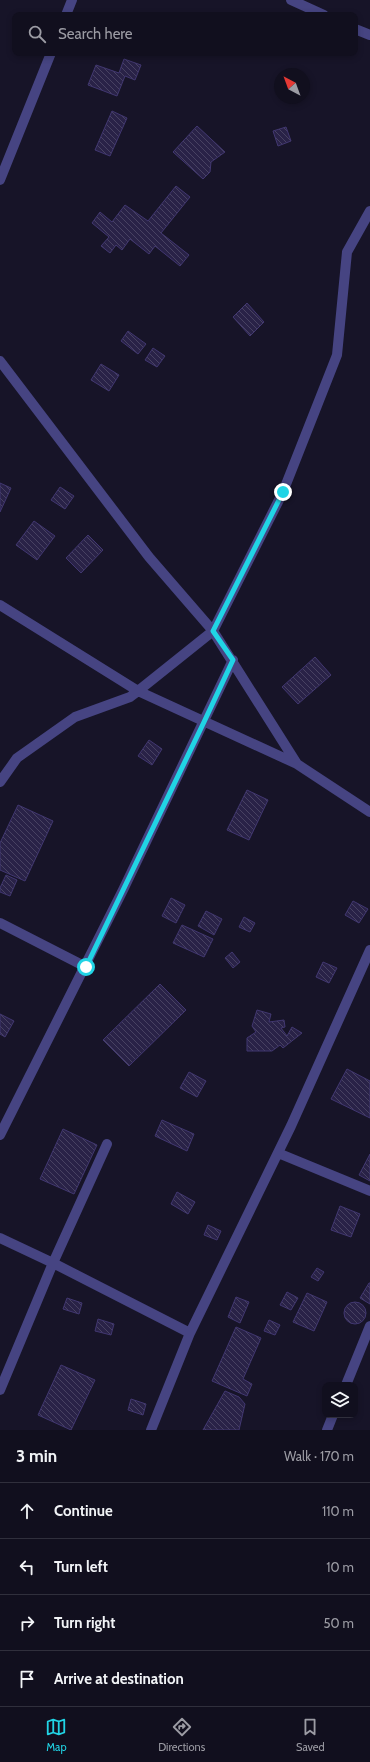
<!DOCTYPE html>
<meta charset="utf-8">
<style>
body{margin:0;font-family:Cabin,sans-serif;background:#1e1d2b;color:#f1f3f6}
.controls{position:absolute;right:12px;bottom:12px;display:grid;overflow:hidden;border-radius:8px;box-shadow:0 2px 6px #0003}
.controls button{width:36px;height:36px;display:grid;place-items:center;padding:0;border:0;border-bottom:1px solid #302f3c;background:#110f1e;color:#f1f3f6;font:20px sans-serif}
.compass{position:absolute;left:274px;top:68px;width:36px;height:36px;border-radius:50%;background:#110f1e;box-shadow:0 2px 6px #0003;rotate:319deg}
.stop{position:absolute;width:12px;height:12px;margin:-9px;border:3px solid #21d4e5;border-radius:50%;background:#fff}
.stop.end{background:#21d4e5;border-color:#fff;box-shadow:0 1px 4px #0008}
.list{margin:0;padding:0;list-style:none}
h2{display:flex;justify-content:space-between;align-items:center;height:52px;margin:0;padding:0 16px;font-size:17px}
h2 small{font-size:13px;font-weight:400;color:#9c9ca4}
.list li{display:grid;grid-template-columns:26px 1fr auto;gap:12px;align-items:center;box-sizing:border-box;height:56px;padding:0 16px;border-top:1px solid #302f3c}
.list b{display:block;font-size:15px;white-space:nowrap}
.list em{font-size:13px;font-style:normal;color:#9c9ca4}
.icon{flex:none;width:22px;height:22px;fill:none;stroke:currentColor;stroke-width:2;stroke-linecap:round;stroke-linejoin:round}
.map{position:relative;flex:none;width:370px;height:1430px;overflow:hidden}
.search{position:absolute;background:#110f1e;box-shadow:0 2px 6px #0003;left:12px;right:12px;top:12px;height:44px;display:flex;align-items:center;gap:10px;box-sizing:border-box;padding:0 14px;border-radius:8px;color:#9c9ca4;font-size:15px}
.sheet{height:276px;background:#110f1e}
nav{display:flex;justify-content:space-around;align-items:center;box-sizing:border-box;height:56px;border-top:1px solid #302f3c;background:#110f1e;font-size:11px;color:#9c9ca4}
nav a{display:grid;justify-items:center;gap:2px}
nav .on{color:#21d4e5}
.map>svg:first-child{display:block}
</style>
<div class="map">
<svg width="370" height="1430" viewBox="0 0 370 1430">
<defs>
<pattern id="building-back-hatch" width="6" height="6" patternUnits="userSpaceOnUse"><rect width="6" height="6" fill="#292247"/><path d="M-1 5l2 2M0 0l6 6M5-1l2 2" fill="none" stroke="#484262"/></pattern>
</defs>
<rect width="100%" height="100%" fill="#171428"/>
<path fill="url(#building-back-hatch)" stroke="#413770" d="M124,59l17,6 -6,15 -10,-4 -8,20 -29,-11 8,-20 23,8z
M112,111l15,7 -17,38 -15,-6z
M197,126l28,26 -14,10 -1,10 -7,7 -30,-27z
M286,127l5,14 -13,5 -5,-15z
M176,186l14,11 -29,36 28,22 -9,11 -25,-20 -6,8 -19,-15 -8,11 -6,-5 -6,8 -9,-7 8,-9 -17,-14 8,-11 12,10 13,-17 23,16z
M247,303l17,19 -14,14 -17,-19z
M128,331l18,13 -8,10 -17,-13z
M153,348l12,8 -8,11 -12,-7z
M101,364l18,11 -10,16 -18,-11z
M0,483l11,5 -11,24z
M60,487l14,9 -9,13 -14,-9z
M34,521l21,15 -18,24 -21,-15z
M88,535l15,15 -22,23 -15,-15z
M315,657l16,18 -33,29 -16,-17z
M149,740l13,9 -10,16 -14,-9z
M247,790l21,10 -19,40 -22,-10z
M18,805l35,16 -28,60 -25,-11v-27z
M6,875l11,5 -7,16 -10,-4v-4z
M171,898l14,7 -9,18 -14,-7z
M353,901l15,8 -9,14 -14,-8z
M206,911l16,8 -8,16 -16,-9z
M244,917l11,6 -5,9 -11,-5z
M182,925l31,14 -9,18 -31,-14z
M232,952l8,10 -7,6 -8,-10z
M323,962l14,6 -8,15 -13,-6z
M160,984l26,26 -57,56 -26,-26z
M257,1010l14,4 -2,8 15,-2 1,7 -4,1 6,8 5,-9 10,6 -19,15 -3,-3 -8,6h-25v-13l9,-6 -4,-6z
M0,1014l14,7 -9,16 -5,-3z
M347,1069l23,12v37l-39,-19z
M189,1072l17,9 -9,16 -17,-9z
M162,1120l32,14 -7,17 -32,-15z
M63,1129l34,16 -23,49 -34,-15z
M370,1154v27l-11,-6z
M177,1192l18,10 -7,12 -17,-10z
M340,1206l20,8 -9,23 -20,-7z
M208,1225l13,6 -4,9 -13,-5z
M317,1268l7,4 -6,9 -7,-4z
M369,1283h1v21l-10,-6z
M287,1292l11,6 -7,12 -11,-5z
M307,1293l20,9 -13,29 -21,-9z
M236,1297l13,5 -9,21 -12,-6z
M67,1298l15,5 -3,11 -16,-5z
M344 1313a11 11 0 1 1 22 0a11 11 0 1 1-22 0Z
M98,1319l16,5 -3,11 -16,-4z
M269,1320l11,5 -5,10 -11,-4z
M236,1327l25,11 -18,41 9,5 -5,12 -35,-15z
M61,1365l34,15 -24,50 -33,-15z
M225,1391l14,6 6,7 -6,26h-36z
M131,1399l15,5 -3,11 -15,-5z"/>
<g fill="none" stroke-linecap="round" stroke-linejoin="round">
<path stroke="#464482" stroke-width="10" d="M291,0l33,15
M66,15l6,-15
M355,29l15,6
M0,180l51,-127
M0,361l149,196 64,74 84,133
M0,605l138,86 159,73 73,48
M0,782l17,-24 58,-41 55,-20 8,-6 75,-60 70,-139 54,-137 10,-103 23,-41
M0,923l86,44
M0,1135l123,-245 110,-230
M278,1153l92,38
M0,1238l53,25 137,70
M346,1385l24,-59
M0,1390l53,-127 54,-119
M151,1430l39,-97 101,-207 79,-176
M327,1430l6,-15"/>
</g>
<g fill="none" stroke-linecap="round" stroke-linejoin="round">
<path stroke="#21d4e5" stroke-width="5" d="M86,967l118,-245 29,-62 -20,-29 70,-139"/>
</g>
</svg>
<div class="controls">
<button><svg class="icon" aria-label="layers" viewBox="0 0 24 24"><path d="M12 4l9 5-9 5-9-5zM3 14l9 5 9-5"/></svg></button>
</div>
<svg class="compass" viewBox="-18 -18 36 36"><path d="M0-13l5 13h-10z" fill="#e53935"/><path d="M0 13l5-13h-10z" fill="#9c9ca4"/></svg>
<div class="stop" style="left:86px;top:967px"></div>
<div class="stop end" style="left:283px;top:492px"></div>
<div class="search"><svg class="icon" aria-label="search" viewBox="0 0 24 24"><circle cx="10" cy="10" r="6"/><path d="M15 15l6 6"/></svg>Search here</div>
</div>
<section class="sheet">
<h2>3 min<small>Walk · 170 m</small></h2>
<ul class="list">
<li><svg class="icon" aria-label="ahead" viewBox="0 0 24 24"><path d="M12 20V5M6 11l6-6 6 6"/></svg><div><b>Continue</b></div><em>110 m</em></li>
<li><svg class="icon" aria-label="left" viewBox="0 0 24 24"><path d="M17 20v-9H6M10 6l-5 5 5 5"/></svg><div><b>Turn left</b></div><em>10 m</em></li>
<li><svg class="icon" aria-label="right" viewBox="0 0 24 24"><path d="M7 20v-9h11M14 6l5 5-5 5"/></svg><div><b>Turn right</b></div><em>50 m</em></li>
<li><svg class="icon" aria-label="arrive" viewBox="0 0 24 24"><path d="M6 21V4h12l-3 4 3 4H6"/></svg><div><b>Arrive at destination</b></div></li>
</ul>
</section>
<nav>
<a class="on"><svg class="icon" aria-label="map" viewBox="0 0 24 24"><path d="M3 6l6-2 6 2 6-2v14l-6 2-6-2-6 2zM9 4v14M15 6v14"/></svg>Map</a>
<a><svg class="icon" aria-label="directions" viewBox="0 0 24 24"><path d="M12 3l9 9-9 9-9-9zM9 14v-3h6M13 9l2 2-2 2"/></svg>Directions</a>
<a><svg class="icon" aria-label="saved" viewBox="0 0 24 24"><path d="M7 4h10v16l-5-4-5 4z"/></svg>Saved</a>
</nav>
